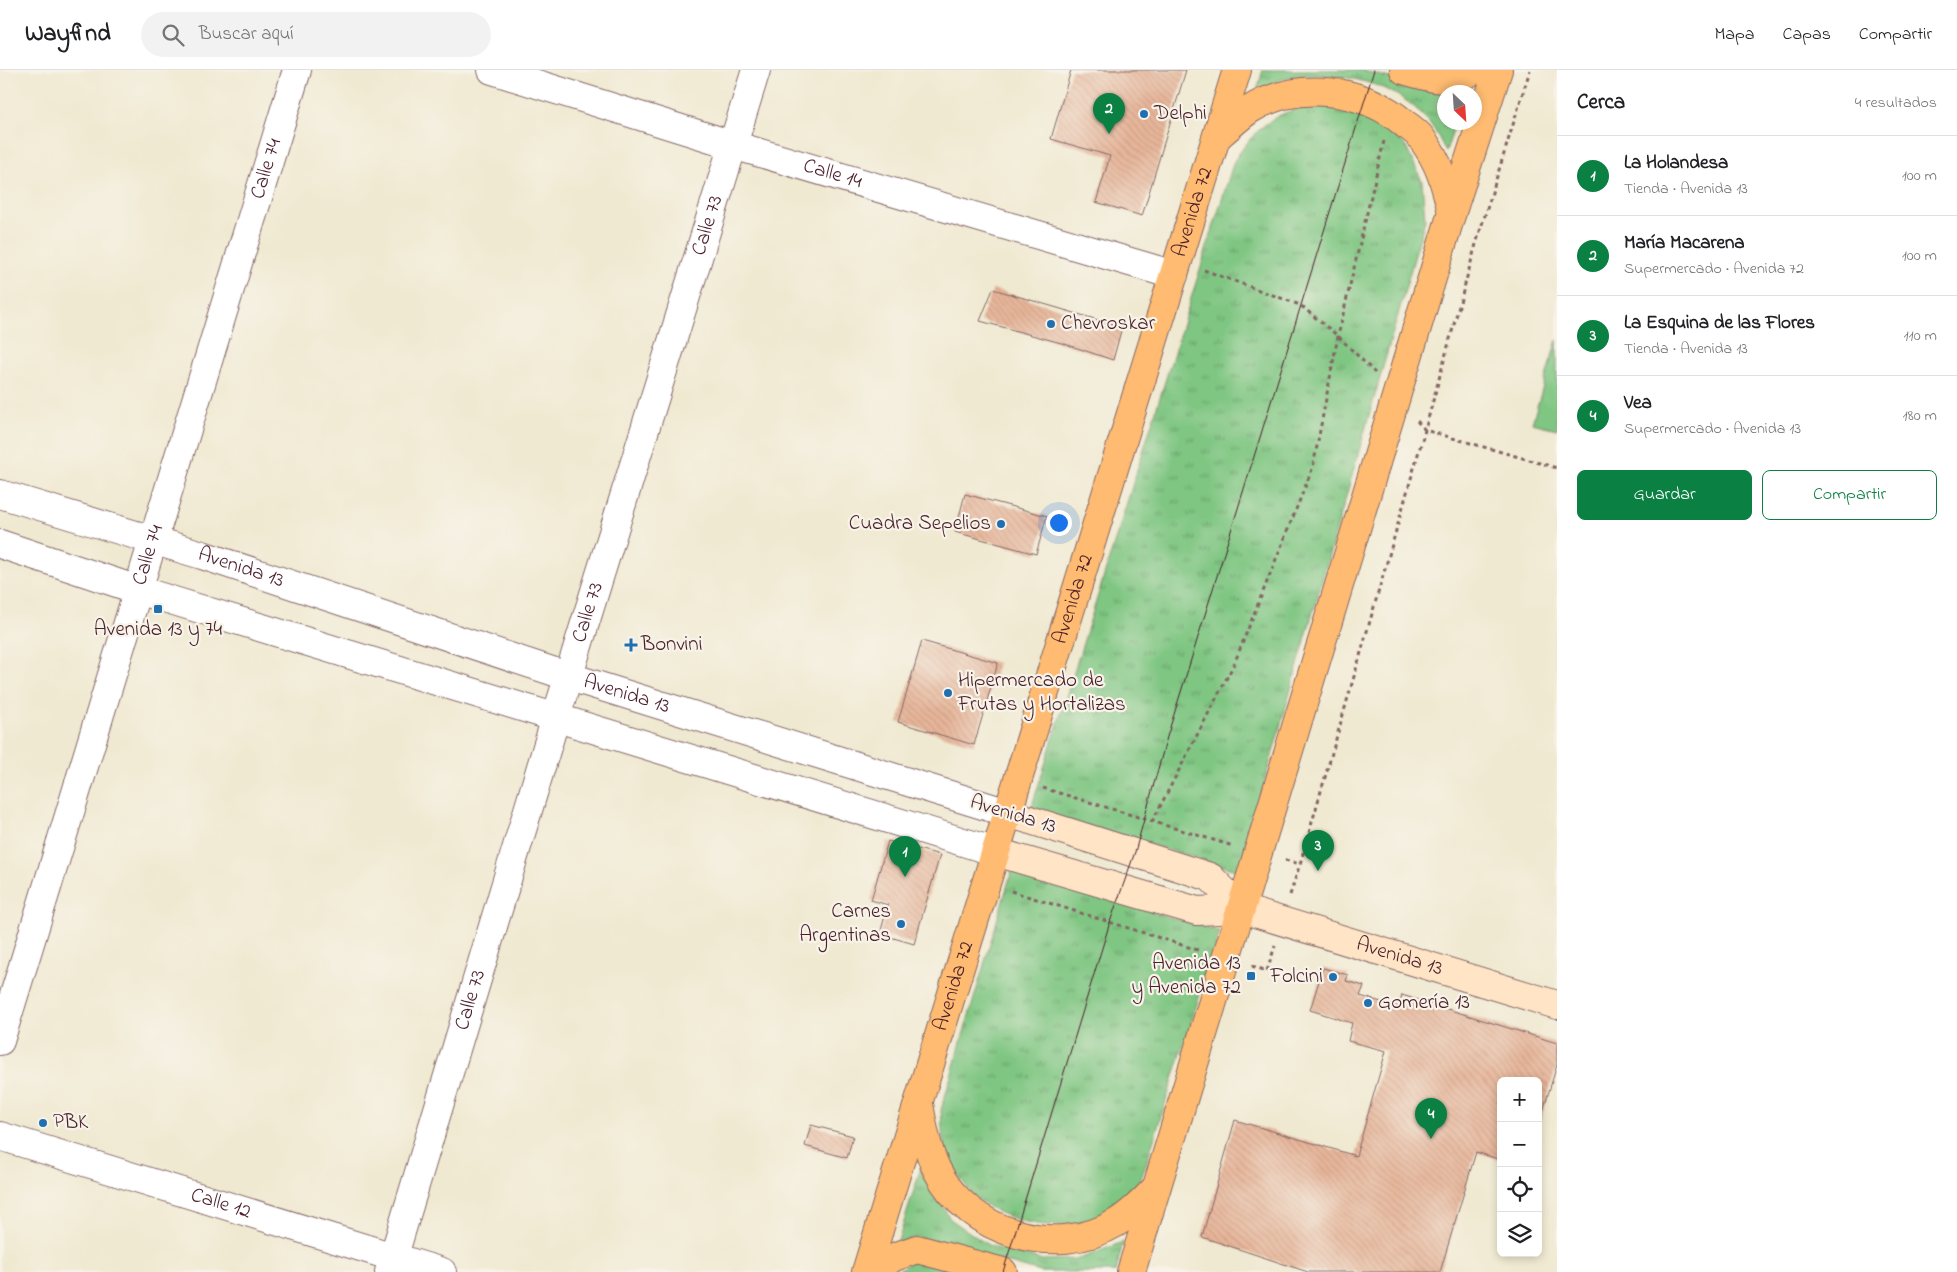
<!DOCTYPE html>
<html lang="es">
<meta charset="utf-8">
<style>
body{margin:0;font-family:"Indie Flower",sans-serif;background:#f2f2f2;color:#202124}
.controls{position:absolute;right:15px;bottom:15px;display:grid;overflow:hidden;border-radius:8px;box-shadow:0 2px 8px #0003}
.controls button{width:45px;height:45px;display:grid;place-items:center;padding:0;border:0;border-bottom:1px solid #e0e0e0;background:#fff;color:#202124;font:25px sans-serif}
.compass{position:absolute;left:1437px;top:15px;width:45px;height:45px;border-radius:50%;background:#fff;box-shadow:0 2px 8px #0003;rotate:155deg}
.you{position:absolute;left:1058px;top:452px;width:18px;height:18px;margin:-12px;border:4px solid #fff;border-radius:50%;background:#1a73e8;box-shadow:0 0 0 8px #1a73e833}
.badge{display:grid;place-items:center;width:32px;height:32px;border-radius:50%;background:#0b8043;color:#fff;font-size:16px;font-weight:700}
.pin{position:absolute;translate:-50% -41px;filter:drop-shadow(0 1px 2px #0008)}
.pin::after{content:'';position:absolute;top:26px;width:18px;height:15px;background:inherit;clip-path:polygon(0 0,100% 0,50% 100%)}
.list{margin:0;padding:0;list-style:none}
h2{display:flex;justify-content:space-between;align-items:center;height:65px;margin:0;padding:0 20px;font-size:21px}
h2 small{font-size:16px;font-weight:400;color:#757577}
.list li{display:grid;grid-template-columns:32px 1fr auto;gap:15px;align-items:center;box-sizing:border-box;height:80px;padding:0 20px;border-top:1px solid #e0e0e0}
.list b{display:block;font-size:19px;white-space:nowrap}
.list p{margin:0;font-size:16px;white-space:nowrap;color:#757577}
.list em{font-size:16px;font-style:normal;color:#757577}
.actions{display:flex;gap:10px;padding:15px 20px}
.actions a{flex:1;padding:11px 0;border:1px solid #0b8043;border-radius:8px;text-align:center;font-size:18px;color:#0b8043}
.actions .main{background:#0b8043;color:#fff}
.icon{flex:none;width:28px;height:28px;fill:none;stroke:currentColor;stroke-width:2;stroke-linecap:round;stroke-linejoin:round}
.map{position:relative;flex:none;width:1557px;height:1202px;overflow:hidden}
header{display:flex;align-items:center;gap:30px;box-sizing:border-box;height:70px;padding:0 25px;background:#fff;border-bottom:1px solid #e0e0e0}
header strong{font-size:24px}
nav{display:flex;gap:28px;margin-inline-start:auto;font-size:18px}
.search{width:350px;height:45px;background:#f2f2f2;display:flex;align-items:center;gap:12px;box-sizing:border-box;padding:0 18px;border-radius:28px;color:#757577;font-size:19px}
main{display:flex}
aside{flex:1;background:#fff}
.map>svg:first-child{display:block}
</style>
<header>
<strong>Wayfind</strong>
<div class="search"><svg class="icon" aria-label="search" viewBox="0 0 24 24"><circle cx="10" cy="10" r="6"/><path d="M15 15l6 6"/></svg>Buscar aquí</div>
<nav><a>Mapa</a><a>Capas</a><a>Compartir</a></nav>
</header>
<main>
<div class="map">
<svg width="1557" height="1202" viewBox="0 0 1557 1202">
<defs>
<pattern id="grass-tufts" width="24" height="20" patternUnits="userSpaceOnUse" patternTransform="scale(1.25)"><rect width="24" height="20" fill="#7fc682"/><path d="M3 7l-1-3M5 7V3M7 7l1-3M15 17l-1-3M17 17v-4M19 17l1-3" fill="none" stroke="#6aa06b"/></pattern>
<pattern id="building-back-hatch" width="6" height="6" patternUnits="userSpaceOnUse" patternTransform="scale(1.25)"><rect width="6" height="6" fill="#e7b69a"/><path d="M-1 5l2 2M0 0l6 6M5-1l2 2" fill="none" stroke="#c89c85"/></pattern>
</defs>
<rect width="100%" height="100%" fill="#f7f3e8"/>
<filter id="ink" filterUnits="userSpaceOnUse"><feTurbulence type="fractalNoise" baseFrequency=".02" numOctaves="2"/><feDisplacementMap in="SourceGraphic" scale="10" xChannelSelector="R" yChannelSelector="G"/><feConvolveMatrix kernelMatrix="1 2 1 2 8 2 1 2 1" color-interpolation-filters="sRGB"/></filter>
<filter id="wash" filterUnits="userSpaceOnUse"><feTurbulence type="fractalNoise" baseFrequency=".0096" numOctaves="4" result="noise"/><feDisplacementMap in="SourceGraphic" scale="20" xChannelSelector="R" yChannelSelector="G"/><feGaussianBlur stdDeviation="1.12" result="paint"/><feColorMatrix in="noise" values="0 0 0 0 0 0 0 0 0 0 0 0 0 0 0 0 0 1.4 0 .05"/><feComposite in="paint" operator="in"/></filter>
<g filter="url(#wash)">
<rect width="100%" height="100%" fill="#f0e9d1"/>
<path fill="url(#grass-tufts)" stroke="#647256" d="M1263,0h98l78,22 26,-4 -1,4h-20v30l11,1 -9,29c-5,-10 -10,-21 -17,-30 -32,-40 -91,-52 -140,-45 -11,3 -21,9 -32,13z
M1338,35l37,12 30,28 17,36 3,39 -186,651 -208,-62 203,-648c30,-45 51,-55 104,-56z
M1012,800l208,62 -78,244c-5,7 -10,16 -16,22 -39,38 -107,34 -148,1 -14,-12 -27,-35 -33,-51 -4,-11 -3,-27 -4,-38z
M921,1098l29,51 38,26 52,15 39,-1 44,-17 -7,30h-75l-125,-35 -19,7z
M915,1190l43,12h-63z"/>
<path fill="#7fc682" stroke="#647256" d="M1557,270v89l-25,-6z"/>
<g id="blocks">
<path fill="url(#building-back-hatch)" d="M1071,0h115l-44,146 -46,-14 14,-46 -59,-17z
M993,219l129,38 -9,33 -48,-16 -85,-23z
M965,424l82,22 -11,38 -81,-22z
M922,571l76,22 -24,82 -76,-23z
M888,771l52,14 -26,89 -34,-10 8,-29 -17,-5z
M1323,898l25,7 -2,6 18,5 -4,10 39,11 3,-12 155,48v22l-18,59 -1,-43h-37v79l-25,-8 -36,120h-132l-106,-35 33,-117 121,36 30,-105 -38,-10 4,-18 -42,-13z
M811,1055l42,11 -6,22 -42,-12z"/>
</g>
</g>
<g filter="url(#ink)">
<use href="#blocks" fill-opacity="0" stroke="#846665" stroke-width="1"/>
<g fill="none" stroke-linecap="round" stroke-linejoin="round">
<defs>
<g id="minor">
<path id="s1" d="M492,0l241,75 441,130"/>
<path id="s2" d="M0,971l297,-971"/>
<path id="s3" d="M0,1066l442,136"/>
<path id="s4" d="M389,1202l167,-555 200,-647"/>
</g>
<g id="tertiary">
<path id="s5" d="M0,424l202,61 368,122 438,136"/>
<path d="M0,474l138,46 858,262"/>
</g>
<g id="secondary">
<path d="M1008,743l202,64 32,32"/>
<path id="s6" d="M996,782l201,59 45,-2 315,96"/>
</g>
<g id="trunk">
<path d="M1404,0c27,8 44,15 71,0"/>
<path d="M1217,67c10,-9 21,-19 32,-27 48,-30 115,-22 156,14 6,4 13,9 17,15 18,24 23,45 30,73"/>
<path d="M919,1034c4,23 8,46 18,66 31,63 119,89 179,53 15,-9 27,-21 40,-35"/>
<path id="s7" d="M866,1202l371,-1202"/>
<path d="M872,1202l22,-15 23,-8 86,23"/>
<path d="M1131,1202l321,-1060 46,-142"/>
</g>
</defs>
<use href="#minor" stroke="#846665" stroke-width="30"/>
<use href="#tertiary" stroke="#846665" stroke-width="30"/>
<use href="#secondary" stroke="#846665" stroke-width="30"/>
<use href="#trunk" stroke="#846665" stroke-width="30"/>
<path stroke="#846665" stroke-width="3" stroke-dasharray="4 4" stroke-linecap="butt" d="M1204,200l96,35 38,31 37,37
M1417,351l8,9 132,38
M1043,718l190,58
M1152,752l82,-158 79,-197 25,-131 46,-195
M1285,790l15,4 125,-434 51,-186 54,-174
M1011,821l190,60
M1290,825l10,-31
M1252,896l15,5 8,-25"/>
<use href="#minor" stroke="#fff" stroke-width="28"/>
<use href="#tertiary" stroke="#fff" stroke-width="28"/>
<use href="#secondary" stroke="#ffe4c6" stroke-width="28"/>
<use href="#trunk" stroke="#febb71" stroke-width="28"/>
<path stroke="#4a1f2b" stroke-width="1" d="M1003,1202l107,-350 25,-70 32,-115 207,-667"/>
</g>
</g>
<g fill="#1f6fb2" stroke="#f7f3e8" stroke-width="2">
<circle cx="1144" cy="44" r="5"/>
<circle cx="1051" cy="254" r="5"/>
<circle cx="1001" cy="454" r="5"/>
<rect x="153" y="534" width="10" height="10" rx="2.5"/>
<path d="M628.5 567.5h5v5h5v5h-5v5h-5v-5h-5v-5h5z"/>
<circle cx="948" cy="623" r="5"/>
<circle cx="901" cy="854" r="5"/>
<rect x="1246" y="901" width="10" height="10" rx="2.5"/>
<circle cx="1333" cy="907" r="5"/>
<circle cx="1368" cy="933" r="5"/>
<circle cx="43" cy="1053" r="5"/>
</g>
<g text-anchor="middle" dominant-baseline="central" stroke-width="4.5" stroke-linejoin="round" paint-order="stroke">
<g font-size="21" fill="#4a1f2b" stroke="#f7f3e8" text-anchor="start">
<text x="1154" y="44">Delphi</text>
<text x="1061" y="254">Chevroskar</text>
<text x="991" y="454" text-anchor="end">Cuadra Sepelios</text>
<text x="158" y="560" text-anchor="middle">Avenida 13 y 74</text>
<text x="641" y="575">Bonvini</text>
<text x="958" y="611">Hipermercado de<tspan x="958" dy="24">Frutas y Hortalizas</tspan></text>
<text x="891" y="842" text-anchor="end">Carnes<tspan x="891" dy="24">Argentinas</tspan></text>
<text x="1241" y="894" text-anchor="end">Avenida 13<tspan x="1241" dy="24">y Avenida 72</tspan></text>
<text x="1323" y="907" text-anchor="end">Folcini</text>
<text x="1378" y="933">Gomería 13</text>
<text x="53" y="1053">PBK</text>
</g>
<g font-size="21" fill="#4a1f2b" stroke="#f7f3e8">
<text stroke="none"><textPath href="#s2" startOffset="912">Calle 74</textPath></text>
<text stroke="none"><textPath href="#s1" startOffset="356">Calle 14</textPath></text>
<text stroke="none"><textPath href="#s7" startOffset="1109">Avenida 72</textPath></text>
<text stroke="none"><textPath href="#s4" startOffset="1094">Calle 73</textPath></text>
<text stroke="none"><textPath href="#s2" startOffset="508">Calle 74</textPath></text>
<text stroke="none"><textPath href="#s5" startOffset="252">Avenida 13</textPath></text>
<text stroke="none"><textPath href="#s7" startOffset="704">Avenida 72</textPath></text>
<text stroke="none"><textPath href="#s4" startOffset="689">Calle 73</textPath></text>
<text stroke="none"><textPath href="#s5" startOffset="658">Avenida 13</textPath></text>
<text transform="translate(1013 745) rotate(17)">Avenida 13</text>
<text stroke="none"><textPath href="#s6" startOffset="419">Avenida 13</textPath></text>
<text stroke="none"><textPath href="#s7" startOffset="299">Avenida 72</textPath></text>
<text stroke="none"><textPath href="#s4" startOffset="284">Calle 73</textPath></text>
<text stroke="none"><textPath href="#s3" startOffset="231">Calle 12</textPath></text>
</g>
</g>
</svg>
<div class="controls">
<button>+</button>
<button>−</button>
<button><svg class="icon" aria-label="locate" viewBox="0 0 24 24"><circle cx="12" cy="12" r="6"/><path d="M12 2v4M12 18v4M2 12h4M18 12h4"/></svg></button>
<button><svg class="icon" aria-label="layers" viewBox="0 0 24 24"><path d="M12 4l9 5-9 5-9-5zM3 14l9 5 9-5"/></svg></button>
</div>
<svg class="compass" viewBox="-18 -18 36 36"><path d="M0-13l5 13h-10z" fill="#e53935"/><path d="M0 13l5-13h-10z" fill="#757577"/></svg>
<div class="you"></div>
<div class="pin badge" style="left:905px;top:807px">1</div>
<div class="pin badge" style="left:1109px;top:64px">2</div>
<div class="pin badge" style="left:1318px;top:801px">3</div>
<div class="pin badge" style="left:1431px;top:1069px">4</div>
</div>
<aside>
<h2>Cerca<small>4 resultados</small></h2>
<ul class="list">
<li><span class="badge">1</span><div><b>La Holandesa</b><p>Tienda · Avenida 13</p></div><em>100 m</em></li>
<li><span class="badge">2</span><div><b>María Macarena</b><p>Supermercado · Avenida 72</p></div><em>100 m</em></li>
<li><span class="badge">3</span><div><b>La Esquina de las Flores</b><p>Tienda · Avenida 13</p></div><em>110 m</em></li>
<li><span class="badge">4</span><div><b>Vea</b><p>Supermercado · Avenida 13</p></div><em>180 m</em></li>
</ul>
<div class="actions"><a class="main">Guardar</a><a>Compartir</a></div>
</aside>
</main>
